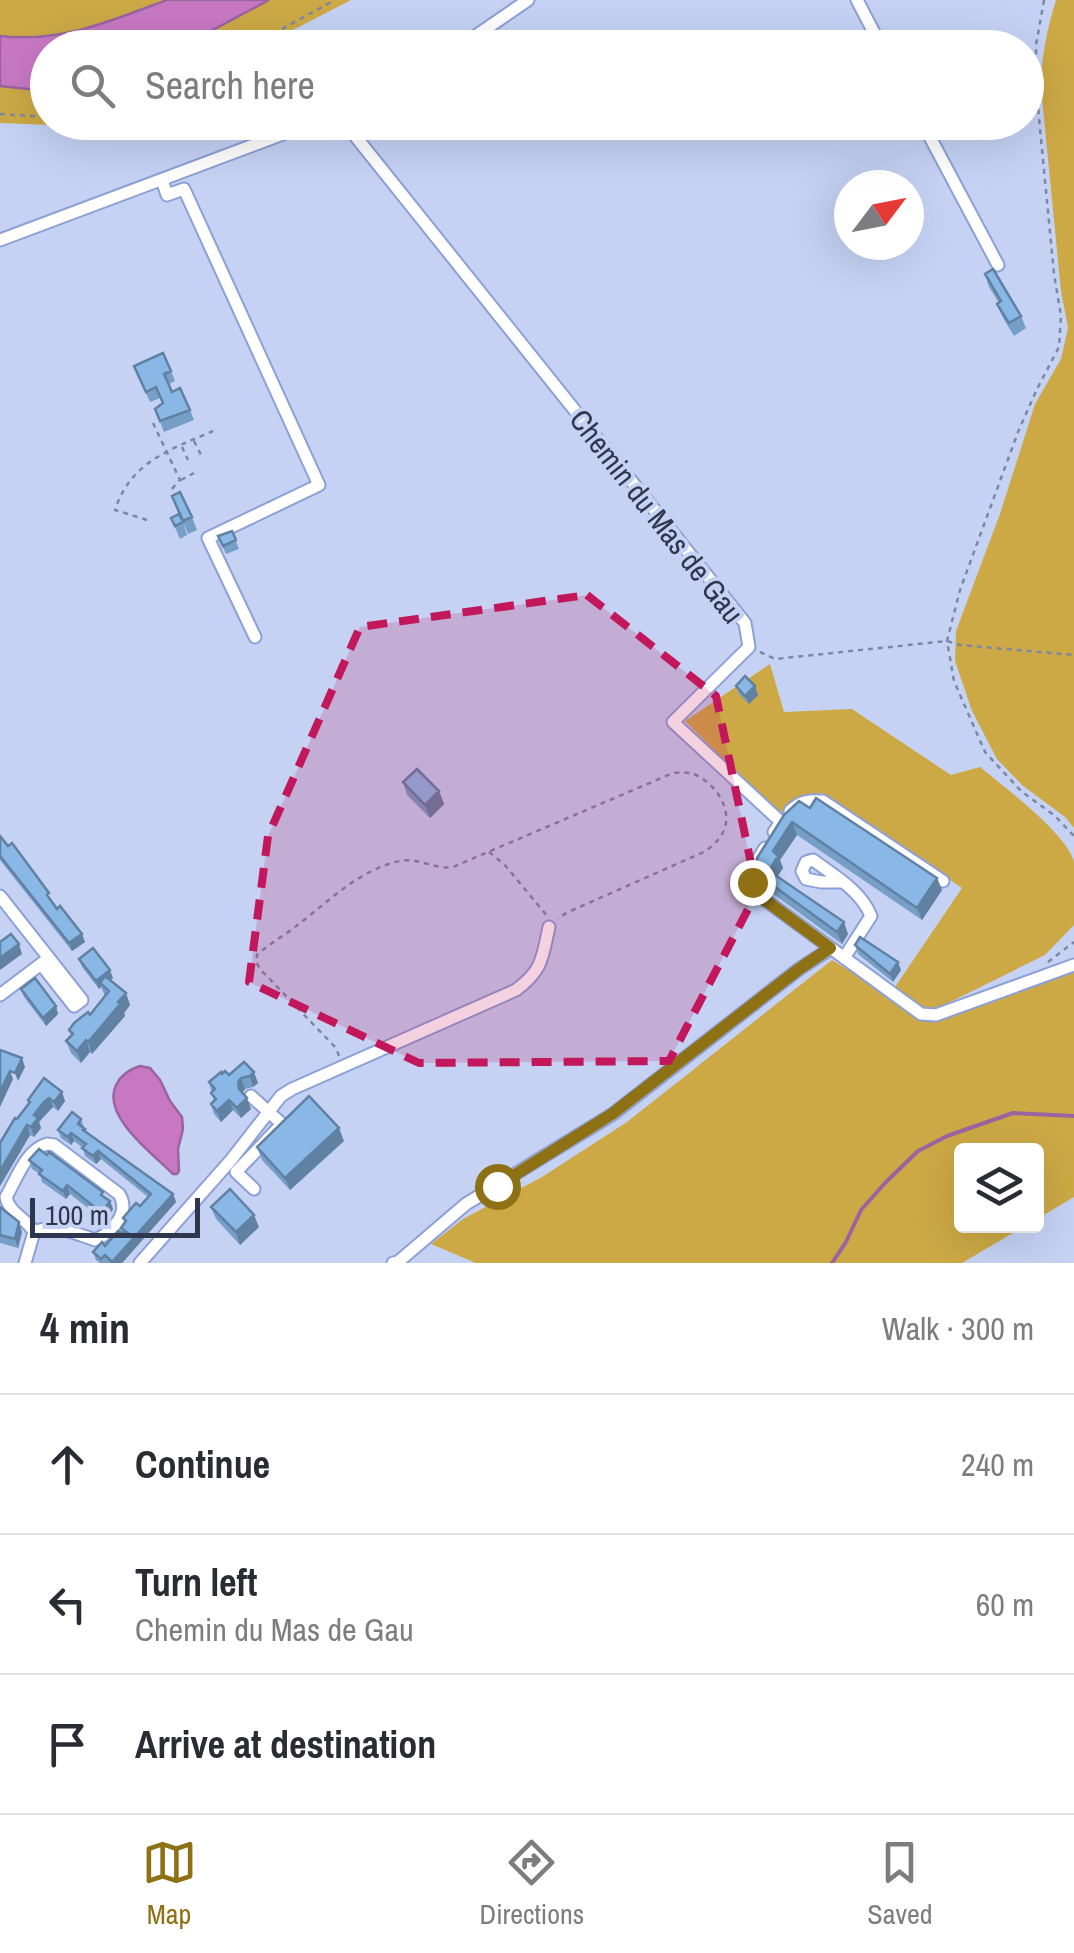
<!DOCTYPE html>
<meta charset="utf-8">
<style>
body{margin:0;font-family:"Archivo Narrow",sans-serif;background:#f7f7f7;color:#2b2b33}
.controls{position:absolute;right:30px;bottom:30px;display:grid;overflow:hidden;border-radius:10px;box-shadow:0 10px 40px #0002}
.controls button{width:90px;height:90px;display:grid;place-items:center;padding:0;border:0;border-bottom:2px solid #e1e1e2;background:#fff;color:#2b2b33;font:50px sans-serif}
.compass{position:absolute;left:834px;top:170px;width:90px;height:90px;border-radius:50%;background:#fff;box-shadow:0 10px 40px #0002;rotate:58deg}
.scale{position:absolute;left:30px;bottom:25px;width:170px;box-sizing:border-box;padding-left:10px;border:5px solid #2f374e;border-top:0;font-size:28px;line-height:35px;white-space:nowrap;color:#2f374e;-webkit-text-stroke:8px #c5d2f4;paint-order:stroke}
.stop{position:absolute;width:30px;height:30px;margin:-22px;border:8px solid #8e7115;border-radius:50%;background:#fff}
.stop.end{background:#8e7115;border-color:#fff;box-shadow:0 2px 10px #0008}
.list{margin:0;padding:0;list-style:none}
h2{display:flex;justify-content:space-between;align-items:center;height:130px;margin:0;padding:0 40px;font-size:42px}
h2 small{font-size:32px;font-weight:400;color:#7c7c81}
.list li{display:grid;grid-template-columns:65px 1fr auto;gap:30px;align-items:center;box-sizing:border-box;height:140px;padding:0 40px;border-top:2px solid #e1e1e2}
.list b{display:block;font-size:38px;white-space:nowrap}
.list p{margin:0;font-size:32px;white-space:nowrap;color:#7c7c81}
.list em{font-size:32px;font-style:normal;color:#7c7c81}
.icon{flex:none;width:55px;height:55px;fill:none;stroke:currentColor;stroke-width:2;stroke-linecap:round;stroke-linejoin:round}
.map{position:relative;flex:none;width:1074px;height:1263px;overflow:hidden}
.search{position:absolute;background:#fff;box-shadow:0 10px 40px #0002;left:30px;right:30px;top:30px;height:110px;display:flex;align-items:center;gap:25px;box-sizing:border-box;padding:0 35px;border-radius:55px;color:#7c7c81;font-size:38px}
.sheet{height:550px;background:#fff}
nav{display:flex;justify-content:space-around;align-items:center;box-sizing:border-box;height:140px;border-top:2px solid #e1e1e2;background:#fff;font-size:28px;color:#7c7c81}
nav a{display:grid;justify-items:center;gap:5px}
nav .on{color:#8e7115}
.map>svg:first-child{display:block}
</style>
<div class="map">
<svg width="1074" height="1263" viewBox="0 0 1074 1263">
<rect width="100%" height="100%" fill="#c5d2f4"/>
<path fill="#cda945" d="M0,0h167c-58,21 -104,43 -167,36z
M269,0h82l-91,47 -79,1z
M1056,0h18v828l-9,-11 -43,-32 -25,-26 -25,-48 -17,-50 1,-30 44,-117 35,-110 26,-45 7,-31 -7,-37 -20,-203c0,-31 6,-58 15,-88z
M0,86l47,5 1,31 15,1 -14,2 -49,-2z
M770,664l14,48 68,-3 99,66 29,-8c23,19 88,68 94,95 0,18 0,45 0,63l-29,30 -109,54 -13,-1 -30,-18 69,-102 -139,-95 -32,8 -12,14 -94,-94z
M832,960l89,54 153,-42v225l-37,22 -1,-69h-74v76h63l-63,37h-486l-45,-19 32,-25 79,-42 85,-55z"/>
<path fill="#c878c3" stroke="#9a64a0" stroke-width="2.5" d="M167,0h102l-88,47 -133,1 -1,43 -47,-5v-50c63,7 109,-15 167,-36z
M140,1066l10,2 10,12 10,21 12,16 1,12 -5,20 1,22 -2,3h-4c-19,-19 -72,-58 -57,-89 5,-10 14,-16 24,-19z"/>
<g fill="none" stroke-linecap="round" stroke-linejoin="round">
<path stroke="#9a64a0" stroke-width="4" d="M832,1263l14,-21 15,-32 24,-27 33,-32 29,-15 66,-23 61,3"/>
<defs>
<path id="minor" d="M857,0l25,48
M458,48l70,-48
M344,122l401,501 4,24 -76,75 108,100 -7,10
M922,122l76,143
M162,180l5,15 17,-6 135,296 -111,53 47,99
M0,240l315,-118
M790,811c10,-10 20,-11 33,-10l120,80
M765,848c-12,19 -17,24 -8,46l164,120 15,1 138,-50
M841,882h-20l-15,-3 -4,-8 4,-9 7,-2c22,16 48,31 58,56l-27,42
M0,896l82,104 -8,6 -33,-42
M0,995l45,-34
M251,1096l31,28 -46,48 18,17
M47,1144l7,1 65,49c12,18 -7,39 -24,46 -21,-7 -40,-17 -61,-8 -8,-14 -25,-19 -28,-35 11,-19 20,-47 41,-53z
M25,1263l9,-31
M140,1263l91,-103 50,-64 11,-7 224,-99c27,-20 26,-32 33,-63
M393,1263l5,-1 68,-58 147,-90 186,-145 31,-20"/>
</defs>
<use href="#minor" stroke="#8ca0d7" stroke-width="15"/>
<path stroke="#7d87a4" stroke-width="2.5" stroke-dasharray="5 5" stroke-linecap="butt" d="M1044,0l-8,45v42l18,187 7,42 -2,31 -22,42 -19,43 -58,158 -13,51 7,40 31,71 36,39 34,25 19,20
M247,48l88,-48
M0,114l48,3
M153,423l27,57 -11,12
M194,441l7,14
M182,447l6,13
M181,480l13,-7
M147,520l-32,-10c16,-49 55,-60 98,-79
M760,652l15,7 172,-18 13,4 114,10
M489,852l15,12 44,53
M1048,962l26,-20
M339,1056l-3,-8 -75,-78 -5,-8 1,-7c12,-11 25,-18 38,-28 32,-24 63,-57 105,-66 18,-4 35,9 53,6l220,-94c8,-1 16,-1 23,2 19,9 35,32 29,52 -3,11 -11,17 -19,24l-140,62 -8,6"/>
<use href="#minor" stroke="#fff" stroke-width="11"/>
</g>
<path fill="#769ec7" d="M985,274l36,42 5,12 -12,8 -12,-20 -5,-12 2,-1 -10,-16z
M134,366l37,5 4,10 -6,3 3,8 18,18 4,10 -30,12 -9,-23 8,-6 -3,-5 -10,4z
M172,496l20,21 5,13 -9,4 -5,-12 4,13 -7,4 -9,-21 8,-4z
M232,531l7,18 -13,5 -8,-18z
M736,686l22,9 -9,9 -10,-10z
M403,782l36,9 5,13 -14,14 -23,-23z
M810,808l127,70 5,12 -20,30 -125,-85 -17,25 3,8 -6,9 71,57 -6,10 -77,-56 -8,-21 27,-52z
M0,836l85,106 -13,9 -72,-91z
M855,945l46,25 -8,12 -35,-28z
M79,959l34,19 -3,2 16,13 4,12 -6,8 1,3 -21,24 -12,14 -2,-2 -9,11 -10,-10 -5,-12 5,-5 -2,-6 21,-15 15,-19 -4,-9 -2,2 -17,-22z
M21,989l35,17 2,8 -12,12 -22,-29z
M244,1062l14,21 -5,4 -8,2 -3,4 9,16 -10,9 -8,-8 -12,12 -7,-8 -3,-10 3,-3 -5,-19 13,-8 7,1z
M44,1078l21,23 -7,10 -5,-4 -6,4 -8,11 2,6 -7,9 -4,-2 -30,51v-43l29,-40 -1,-3z
M81,1119l5,13 87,62 3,8 -54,61h-22l-4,-3 -3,-8 12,-6 18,-13 -2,-5 4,-5 -2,-5 17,-12 8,-9 -47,-38 -5,5 -11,-8 -2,-8 -9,-7 -3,4 -10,-7 -3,-8z
M344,1141l-54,49 -28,-30 -5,-13z
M29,1160l81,41 3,8 -8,13 -35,-28 -4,5 -24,-17 -2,-8 -8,-5z
M0,1207l22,25 -4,16 -18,-5z
M211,1207l48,20 -19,18 -24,-26z"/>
<path fill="#6081a2" d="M755,686l3,9 -9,9 -4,-8z
M439,791l5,13 -14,14 -5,-13z
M792,822l5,13 -17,25 3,8 -10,15 -4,-12 4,-20z
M937,878l5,12 -20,30 -5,-12z
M844,922l4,12 -6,10 -5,-12z
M82,934l3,8 -13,9 -3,-8z
M19,944l3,10 -22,16v-12z
M898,962l3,8 -8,12 -3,-8z
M110,970l3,8 -10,8 -3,-3 1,4 -2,2 -3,-8z
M126,993l4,12 -6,8 1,3 -33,38 -4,-12z
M56,1006l2,8 -12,12 -3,-8z
M86,1040l4,12 -9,11 -4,-12z
M22,1058l3,9 -7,14 -3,-8z
M10,1071l3,8 -13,28v-15z
M254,1072l4,11 -5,4 -3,-11z
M241,1078l4,11 -3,4 -3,-4 -1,-7z
M62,1092l3,9 -7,10 -4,-9z
M49,1098l4,9 -14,15 2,6 -7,9 -3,-10 3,-12 10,-13z
M247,1098l4,11 -10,9 -4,-10z
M229,1100l4,10 -12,12 -4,-11z
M27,1125l3,10 -30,51v-15z
M339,1128l5,13 -54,49 -5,-12z
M71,1133l3,8 -3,4 -3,-8z
M98,1151l3,8 -5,5 -3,-8z
M67,1185l3,9 -4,5 -3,-8z
M173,1194l3,8 -54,61h-9l-1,-1z
M110,1201l3,8 -8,13 -3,-9z
M254,1215l5,12 -19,18 -4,-13z
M19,1222l3,10 -4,16 -3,-9z"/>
<path fill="#89b8e7" stroke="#6081a2" stroke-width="2.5" d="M993,269l28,47 -12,7 -12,-19 4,-3 -16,-27z
M163,353l8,18 -7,3 8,18 8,-4 10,22 -30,11 -5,-12 8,-6 -7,-16 -10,5 -12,-26z
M180,492l12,25 -9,4 -11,-25z
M179,514l4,8 -8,4 -4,-8z
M232,531l4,9 -13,6 -5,-10z
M745,676l10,10 -10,10 -9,-10z
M417,769l22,22 -14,14 -22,-23z
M816,798l121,80 -20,30 -125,-86 -19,29 5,5 -9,15 75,51 -7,10 -77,-56 -3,-9v-9l27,-43 15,-14 11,7z
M0,836l8,10 4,-3 37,50 -2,2 10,14 3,-3 22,28 -13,9 -69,-87z
M11,934l8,10 -19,14v-16z
M860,937l38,25 -8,12 -35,-29z
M93,948l17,22 -14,11 -17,-22z
M105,976l21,17 -8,9 2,2 -20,24 -12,14 -2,-2 -9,11 -11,-10 7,-7 -4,-4 5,-7 14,-11 2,3 19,-24 -9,-8z
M35,978l21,28 -13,12 -22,-29z
M0,1050l22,8 -7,15 -5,-2 -10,21z
M244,1062l10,10 -4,4 -9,2 -3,4 1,7 8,9 -10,10 -8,-8 -12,11 -6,-7 5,-5 -5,-6 4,-4 -6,-7 12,-10 1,2 3,-3 4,4z
M44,1078l18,14 -8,10 -5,-4 -5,4 -10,13 4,3 -7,9 -4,-2 -27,46v-28l15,-25 2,1 13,-17 -2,-2z
M309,1096l30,32 -54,50 -28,-31z
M72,1112l9,7 -3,5 7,5 -2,1 90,64 -61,68 -7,-7 -4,4 -8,-7 9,-10 3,4 13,-15 14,5 -11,-8 5,-7 -3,-3 13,-15 4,3 11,-12 -53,-43 -5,5 -11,-8 4,-4 -15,-11 -3,4 -10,-7z
M39,1149l8,6 2,-3 54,40 -2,3 9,6 -8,12 -35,-28 -4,6 -24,-17 3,-4 -13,-10z
M230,1189l24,26 -18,17 -25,-25z
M0,1207l19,15 -4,17 -15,-4z"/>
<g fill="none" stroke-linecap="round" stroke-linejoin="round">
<path stroke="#8e7115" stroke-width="12" d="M497,1186l115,-72 187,-145 31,-21 -73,-54 -5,-12"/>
</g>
<path fill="#c2185b" fill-opacity="0.2" stroke="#c2185b" stroke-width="8" stroke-dasharray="20 12" stroke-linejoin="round" d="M587,595l129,101 41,196 -88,169 -250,2 -170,-81 19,-146 92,-209z"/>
<g text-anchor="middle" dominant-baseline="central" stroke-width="8" stroke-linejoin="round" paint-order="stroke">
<g font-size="30" fill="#2f374e" stroke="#c5d2f4">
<text transform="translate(657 516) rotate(52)">Chemin du Mas de Gau</text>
</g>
</g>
</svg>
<div class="controls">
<button><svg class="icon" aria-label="layers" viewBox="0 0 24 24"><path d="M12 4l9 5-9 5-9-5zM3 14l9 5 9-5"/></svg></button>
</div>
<svg class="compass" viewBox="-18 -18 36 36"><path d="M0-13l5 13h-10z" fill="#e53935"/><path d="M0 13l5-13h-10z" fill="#7c7c81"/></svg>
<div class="scale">100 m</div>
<div class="stop" style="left:497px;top:1186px"></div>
<div class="stop end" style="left:752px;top:882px"></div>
<div class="search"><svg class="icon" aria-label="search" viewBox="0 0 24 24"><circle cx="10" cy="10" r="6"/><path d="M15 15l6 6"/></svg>Search here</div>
</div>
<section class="sheet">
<h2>4 min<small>Walk · 300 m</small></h2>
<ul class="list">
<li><svg class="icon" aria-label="ahead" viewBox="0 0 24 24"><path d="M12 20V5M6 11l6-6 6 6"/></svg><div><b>Continue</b></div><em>240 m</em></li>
<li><svg class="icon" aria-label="left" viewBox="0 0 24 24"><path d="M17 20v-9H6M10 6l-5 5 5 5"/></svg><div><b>Turn left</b><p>Chemin du Mas de Gau</p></div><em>60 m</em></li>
<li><svg class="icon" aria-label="arrive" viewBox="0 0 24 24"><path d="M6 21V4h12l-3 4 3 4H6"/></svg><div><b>Arrive at destination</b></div></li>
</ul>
</section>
<nav>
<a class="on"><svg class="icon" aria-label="map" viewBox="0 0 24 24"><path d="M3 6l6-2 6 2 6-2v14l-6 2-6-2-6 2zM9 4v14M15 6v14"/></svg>Map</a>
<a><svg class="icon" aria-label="directions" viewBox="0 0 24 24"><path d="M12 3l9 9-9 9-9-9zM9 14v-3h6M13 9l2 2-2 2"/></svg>Directions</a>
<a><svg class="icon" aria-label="saved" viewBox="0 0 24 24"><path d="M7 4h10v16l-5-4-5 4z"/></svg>Saved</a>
</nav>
